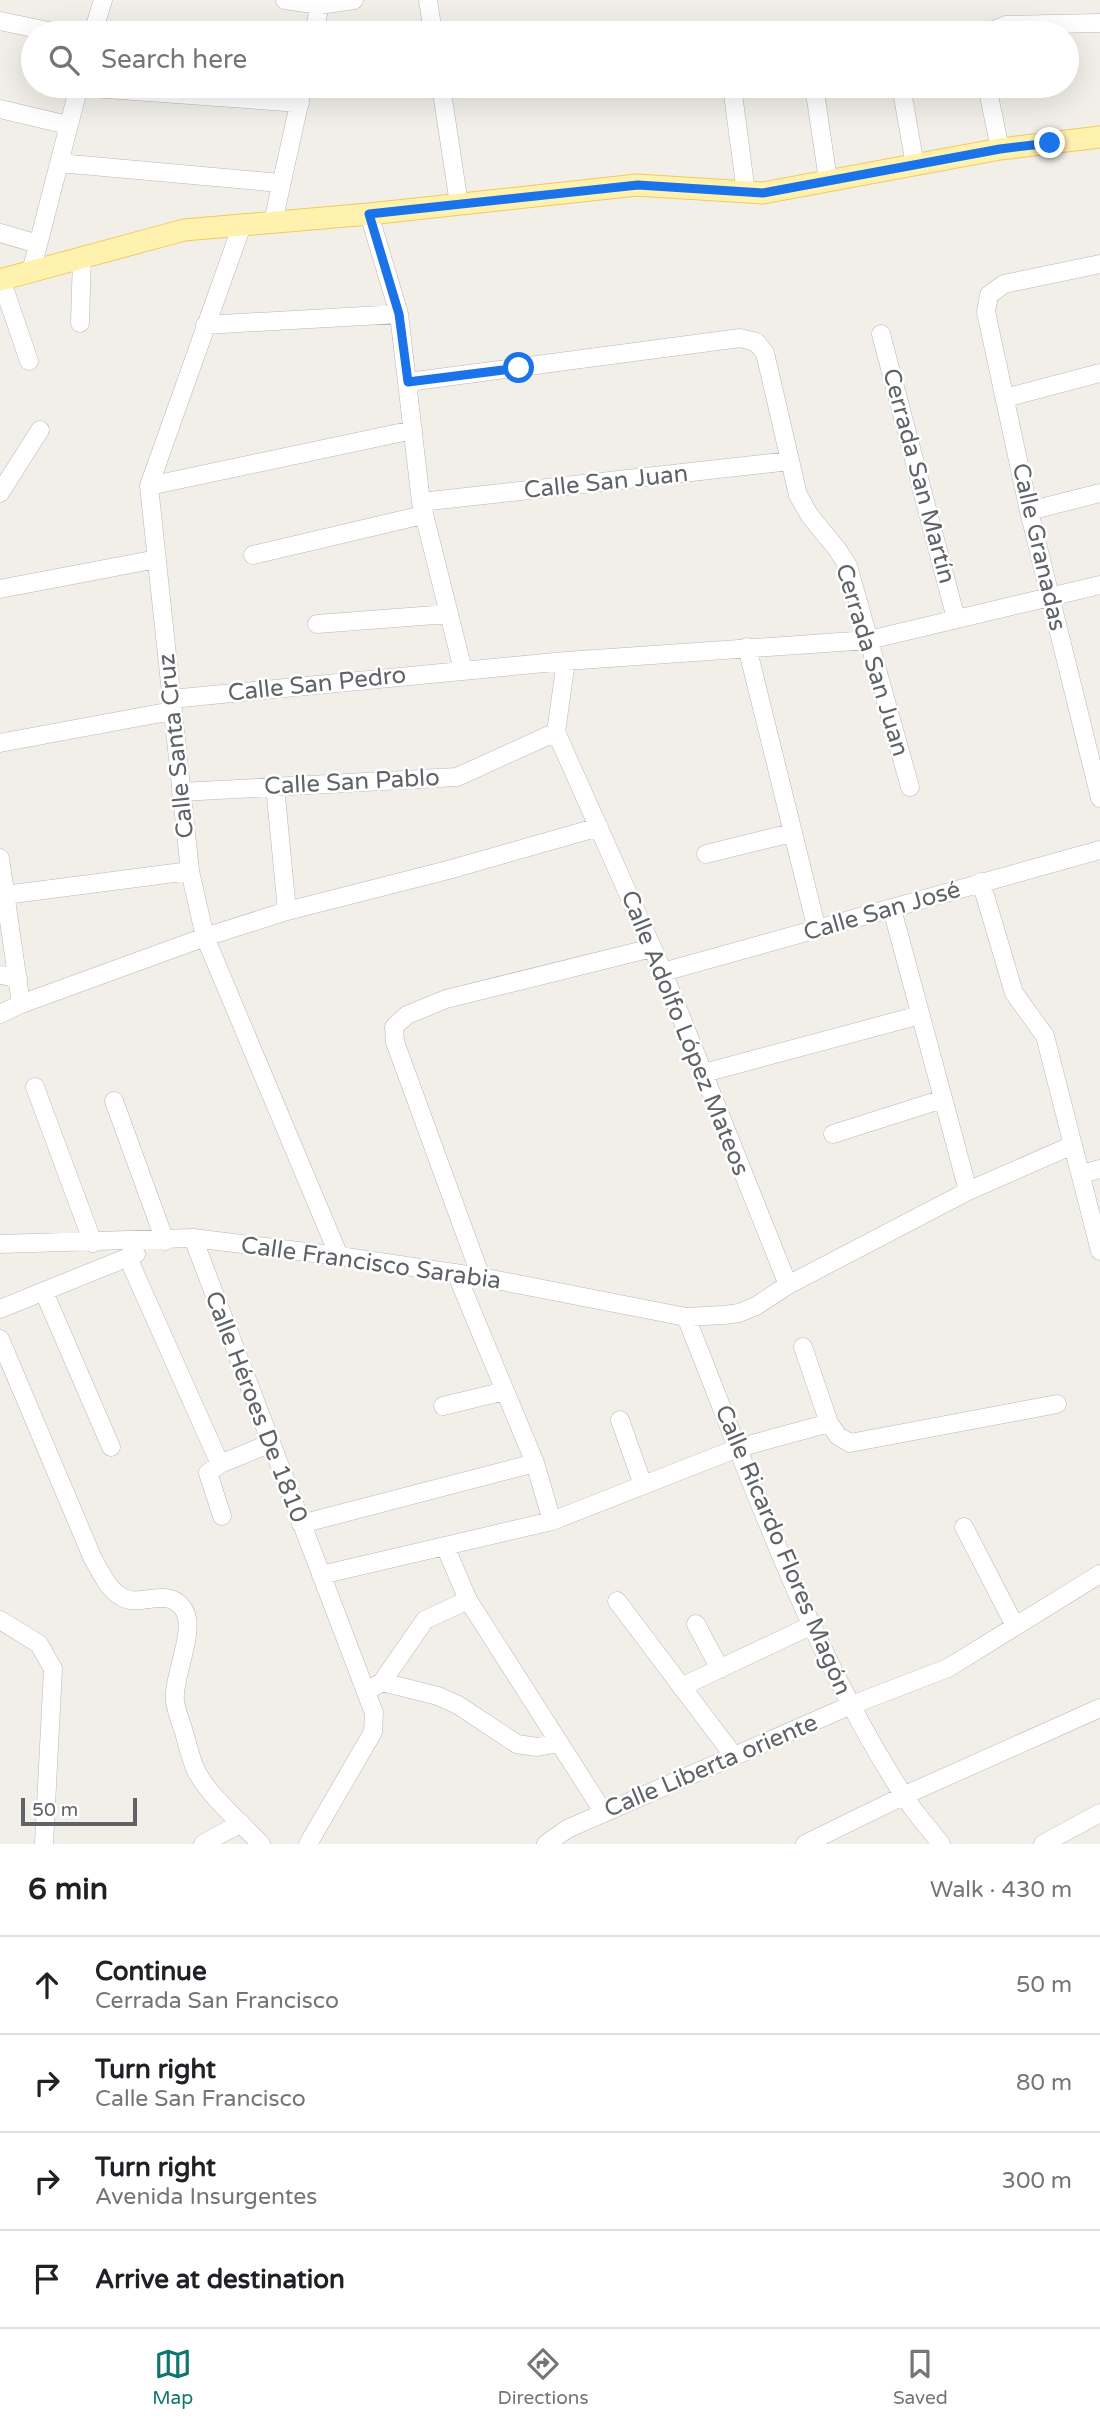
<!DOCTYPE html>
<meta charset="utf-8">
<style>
body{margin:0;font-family:"Varela Round",sans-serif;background:#f2f2f2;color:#202124}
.scale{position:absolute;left:21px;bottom:18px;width:116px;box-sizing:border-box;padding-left:7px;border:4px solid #5f6368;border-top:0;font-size:19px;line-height:24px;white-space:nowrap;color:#5f6368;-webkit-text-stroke:5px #fff;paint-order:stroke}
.stop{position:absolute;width:21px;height:21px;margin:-16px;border:5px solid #1a73e8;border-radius:50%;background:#fff}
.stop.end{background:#1a73e8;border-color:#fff;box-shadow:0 2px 7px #0008}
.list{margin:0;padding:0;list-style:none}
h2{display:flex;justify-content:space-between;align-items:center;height:91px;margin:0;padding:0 28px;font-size:30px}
h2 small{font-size:23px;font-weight:400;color:#757577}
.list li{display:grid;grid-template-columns:46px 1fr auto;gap:21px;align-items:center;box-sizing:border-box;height:98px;padding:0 28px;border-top:2px solid #e0e0e0}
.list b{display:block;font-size:26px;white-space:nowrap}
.list p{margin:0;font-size:23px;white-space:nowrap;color:#757577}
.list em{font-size:23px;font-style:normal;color:#757577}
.icon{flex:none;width:38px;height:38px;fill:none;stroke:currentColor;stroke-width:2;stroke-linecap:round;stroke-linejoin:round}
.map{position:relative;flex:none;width:1100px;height:1844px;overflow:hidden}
.search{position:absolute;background:#fff;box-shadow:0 7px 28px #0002;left:21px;right:21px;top:21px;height:77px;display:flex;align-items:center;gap:18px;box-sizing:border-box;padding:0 24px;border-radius:38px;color:#757577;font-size:26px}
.sheet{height:483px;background:#fff}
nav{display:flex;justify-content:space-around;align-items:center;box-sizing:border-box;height:98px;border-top:2px solid #e0e0e0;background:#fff;font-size:19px;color:#757577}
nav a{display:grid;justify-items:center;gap:4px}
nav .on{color:#0f766e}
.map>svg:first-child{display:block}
</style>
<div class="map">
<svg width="1100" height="1844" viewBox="0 0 1100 1844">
<rect width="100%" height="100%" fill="#f1efe8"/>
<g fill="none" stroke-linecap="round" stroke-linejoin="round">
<defs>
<path id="minor" d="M285,0l35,5 34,-5
M428,0l5,33
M0,21l58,12
M93,33l10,-33
M314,33l7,-33
M987,33l19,-8 94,-2
M441,86l18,118
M814,86l14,94
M901,86l14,79
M987,86l13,63
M78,87l222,16
M733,94l13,99
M0,109l68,16
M59,163l221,20
M369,214l30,100 22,188 42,168
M273,222l30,-136
M242,225l-93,261 41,385 15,66 134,319
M0,233l38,11
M1100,264l-96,20 -15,11 -3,17 43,199 71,287
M31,272l48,-186
M1,279l28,82
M80,323l2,-66
M205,325l194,-11
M881,334l75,285
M408,382l332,-44 16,4 9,11 33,142 12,21 27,33 11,17 62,221
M1005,398l95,-25
M149,486l264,-56
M0,493l40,-63
M421,502l369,-41
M1029,511l71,-18
M253,555l170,-40
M0,589l157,-30
M317,624l131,-10
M747,647l70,283
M171,699l395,-38 303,-21 231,-55
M556,732l107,240 125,313
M556,732l10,-71
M0,743l172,-32
M275,786l12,125
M181,792l276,-15 99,-45
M706,854l86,-21
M0,858l21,146
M981,882l33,111 31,43 55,215
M5,895l185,-24
M892,909l76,282
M663,972l437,-122
M0,975l18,3
M0,1014l21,-10 184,-67 82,-26 161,-41 151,-43
M704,1073l216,-58
M35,1087l58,156
M114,1101l51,140
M833,1134l110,-35
M1082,1174l18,-5
M193,1238l181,475 -1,19 -65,112
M0,1244l193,-6 146,18 142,21 205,40 38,-2 15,-2 17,-7 32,-21 180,-94 105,-46
M128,1258l92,206
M456,1273l79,190 17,58
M481,1277l-86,-235 -1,-15 13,-12 39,-16 206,-51
M44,1292l67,155
M0,1309l136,-55
M686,1317c65,162 122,329 216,476 11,18 26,34 39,51
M0,1339l93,220c8,13 15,31 29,38 18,11 44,-10 60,10 17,20 -10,69 -7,94 1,10 6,21 9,31 3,11 6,24 11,36 10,24 47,56 66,76
M803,1347l26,76 9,13 12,7 207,-39
M443,1406l62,-15
M620,1420l23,65
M222,1516l-14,-43 12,-9 51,-21
M301,1524l234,-61
M964,1527l51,99
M445,1546l23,54
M321,1575l231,-54 186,-73 91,-25
M617,1601l117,155
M0,1620l39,24 14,25 -9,175
M696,1624l24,45
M382,1682l56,14 20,9 59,39 20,3 22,-4
M681,1687l129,-61
M367,1691l15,-9 43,-62 43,-20 136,213
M203,1844l38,-21
M546,1844l21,-15 282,-123 99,-38 152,-94
M805,1844l98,-48 197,-88
M1043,1844l57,-31"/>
<path id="major" d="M0,280l184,-50 185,-16 268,-29 126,8 237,-44 100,-12"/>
</defs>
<use href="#minor" stroke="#b5b8bc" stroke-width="19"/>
<use href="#major" stroke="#f2c960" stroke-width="23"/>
<use href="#minor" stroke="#fff" stroke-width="18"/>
<use href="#major" stroke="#fff2af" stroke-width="21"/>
</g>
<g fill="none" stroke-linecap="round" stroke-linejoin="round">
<path stroke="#1a73e8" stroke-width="9" d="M519,368l-111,14 -9,-68 -30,-100 269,-29 125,8 237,-44 50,-6"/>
</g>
<g text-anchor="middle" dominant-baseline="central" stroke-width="5" stroke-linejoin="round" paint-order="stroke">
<g font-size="24" fill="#5f6368" stroke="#fff">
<text transform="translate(919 476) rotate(75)">Cerrada San Martín</text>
<text transform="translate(606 482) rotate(-6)">Calle San Juan</text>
<text transform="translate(1039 547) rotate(77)">Calle Granadas</text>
<text transform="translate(872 660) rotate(73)">Cerrada San Juan</text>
<text transform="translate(317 684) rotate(-6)">Calle San Pedro</text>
<text transform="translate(176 746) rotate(-96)">Calle Santa Cruz</text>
<text transform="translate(352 782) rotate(-3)">Calle San Pablo</text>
<text transform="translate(882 911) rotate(-16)">Calle San José</text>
<text transform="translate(685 1033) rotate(68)">Calle Adolfo López Mateos</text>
<text transform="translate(371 1263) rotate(8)">Calle Francisco Sarabia</text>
<text transform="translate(256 1407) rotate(69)">Calle Héroes De 1810</text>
<text transform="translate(783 1550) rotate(67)">Calle Ricardo Flores Magón</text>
<text transform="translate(711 1766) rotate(-23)">Calle Liberta oriente</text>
</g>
</g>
</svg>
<div class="scale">50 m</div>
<div class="stop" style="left:519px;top:368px"></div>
<div class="stop end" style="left:1050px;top:143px"></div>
<div class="search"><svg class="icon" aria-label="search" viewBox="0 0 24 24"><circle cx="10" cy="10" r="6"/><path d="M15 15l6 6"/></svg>Search here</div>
</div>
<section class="sheet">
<h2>6 min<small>Walk · 430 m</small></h2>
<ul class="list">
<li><svg class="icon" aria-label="ahead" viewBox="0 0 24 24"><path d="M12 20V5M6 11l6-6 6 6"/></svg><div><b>Continue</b><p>Cerrada San Francisco</p></div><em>50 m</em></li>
<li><svg class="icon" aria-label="right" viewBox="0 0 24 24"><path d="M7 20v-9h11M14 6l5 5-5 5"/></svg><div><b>Turn right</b><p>Calle San Francisco</p></div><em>80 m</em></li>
<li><svg class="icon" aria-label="right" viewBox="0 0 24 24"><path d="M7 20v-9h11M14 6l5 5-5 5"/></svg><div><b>Turn right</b><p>Avenida Insurgentes</p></div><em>300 m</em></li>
<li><svg class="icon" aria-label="arrive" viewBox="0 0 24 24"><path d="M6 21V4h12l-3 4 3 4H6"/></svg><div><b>Arrive at destination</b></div></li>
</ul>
</section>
<nav>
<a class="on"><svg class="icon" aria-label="map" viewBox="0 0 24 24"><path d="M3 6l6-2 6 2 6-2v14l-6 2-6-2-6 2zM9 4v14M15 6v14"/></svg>Map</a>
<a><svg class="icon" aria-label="directions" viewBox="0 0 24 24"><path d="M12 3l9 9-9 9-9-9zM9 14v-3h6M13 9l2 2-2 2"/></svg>Directions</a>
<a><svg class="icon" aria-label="saved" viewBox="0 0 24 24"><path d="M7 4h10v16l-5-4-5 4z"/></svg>Saved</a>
</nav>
